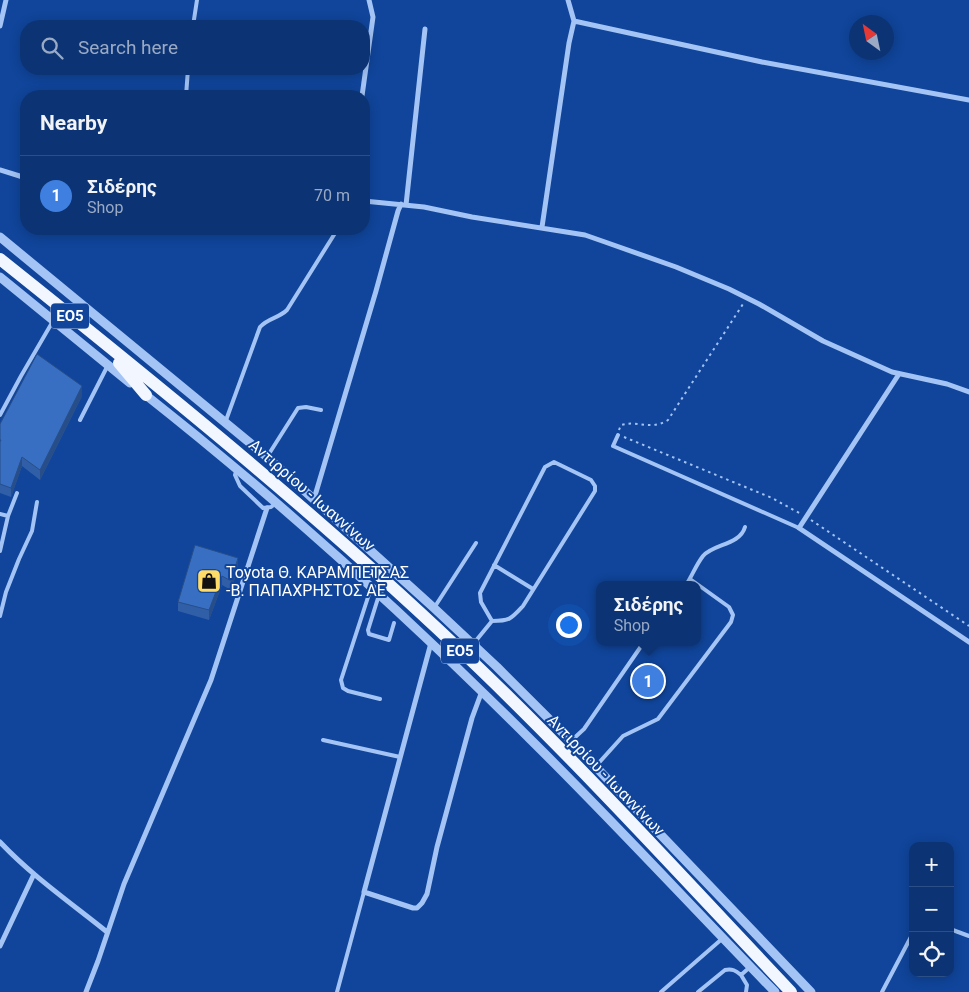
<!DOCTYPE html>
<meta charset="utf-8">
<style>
body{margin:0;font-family:Roboto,sans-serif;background:#153c79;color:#f1f3f6}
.controls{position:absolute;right:15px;bottom:15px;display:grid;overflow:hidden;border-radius:10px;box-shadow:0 2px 12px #0003}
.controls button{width:45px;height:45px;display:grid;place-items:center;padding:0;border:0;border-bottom:1px solid #2c4f86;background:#0c3474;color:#f1f3f6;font:25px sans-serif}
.compass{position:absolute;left:849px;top:15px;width:45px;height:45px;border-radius:50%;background:#0c3474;box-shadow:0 2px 12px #0003;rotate:327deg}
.you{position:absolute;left:568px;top:624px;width:18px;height:18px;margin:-12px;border:4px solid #fff;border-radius:50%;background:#1a73e8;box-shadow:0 0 0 8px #1a73e833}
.badge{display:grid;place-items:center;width:32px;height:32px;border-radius:50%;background:#90b9f0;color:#fff;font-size:16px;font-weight:700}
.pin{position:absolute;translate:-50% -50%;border:2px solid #fff;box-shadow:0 1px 5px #0006}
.popup{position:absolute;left:596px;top:581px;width:105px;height:65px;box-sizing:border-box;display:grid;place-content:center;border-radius:10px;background:#0c3474;filter:drop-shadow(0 1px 4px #0005);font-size:16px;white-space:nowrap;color:#9aaac5}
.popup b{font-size:19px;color:#f1f3f6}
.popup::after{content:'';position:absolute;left:50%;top:100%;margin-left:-10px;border:10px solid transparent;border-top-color:#0c3474}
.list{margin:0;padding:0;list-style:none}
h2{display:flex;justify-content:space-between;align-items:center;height:65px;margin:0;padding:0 20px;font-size:21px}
h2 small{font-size:16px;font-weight:400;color:#9aaac5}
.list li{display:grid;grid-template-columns:32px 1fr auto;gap:15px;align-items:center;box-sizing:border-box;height:80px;padding:0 20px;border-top:1px solid #2c4f86}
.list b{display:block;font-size:19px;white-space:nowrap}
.list p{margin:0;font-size:16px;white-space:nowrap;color:#9aaac5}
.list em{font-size:16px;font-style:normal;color:#9aaac5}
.icon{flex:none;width:28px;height:28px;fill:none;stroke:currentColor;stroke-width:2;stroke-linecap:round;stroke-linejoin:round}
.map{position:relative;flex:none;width:969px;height:992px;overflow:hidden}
.search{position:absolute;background:#0c3474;box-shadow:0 2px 12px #0003;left:20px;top:20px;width:350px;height:55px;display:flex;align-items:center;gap:12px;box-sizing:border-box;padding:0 18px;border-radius:20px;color:#9aaac5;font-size:19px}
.panel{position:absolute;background:#0c3474;box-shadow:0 2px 12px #0003;left:20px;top:90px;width:350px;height:145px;border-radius:20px}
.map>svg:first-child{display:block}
</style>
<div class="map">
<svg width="969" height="992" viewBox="0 0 969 992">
<rect width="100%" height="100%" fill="#10459b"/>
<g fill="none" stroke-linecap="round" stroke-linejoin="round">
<path stroke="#a3c4f5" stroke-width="2" stroke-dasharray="2.5 4" stroke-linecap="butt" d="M619,430l2,-5c18,-5 29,6 47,-5l75,-116
M624,437l148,61 29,16
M811,520l158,106"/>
<path stroke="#a3c4f5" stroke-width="4" d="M193,26l4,-26
M186,96l2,-27
M0,415l21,-39 32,-55
M80,420l28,-55
M225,423l35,-96c8,-9 19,-9 27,-17l50,-80
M618,435l-5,11 186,82
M267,457l31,-49 8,-1 15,3
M237,469l-2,6 5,11 23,22 8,-1 5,-4
M0,514l8,2 -8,35
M8,516l9,-23
M494,565l39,24
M686,585c6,-9 10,-20 17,-29 10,-12 37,-11 42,-29
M371,588l-30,92 2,8 5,3 32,8
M379,595l-11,35 1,4 20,6 5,-17
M434,608l42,-65
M0,616l6,-24 13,-33 13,-28 5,-29
M474,643l18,-22c18,0 19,-2 31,-15l72,-115v-5l-4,-6 -37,-18 -9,5 -65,126 1,9 11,19
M323,740l77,17
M571,741l13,-12 60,-87
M596,766l27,-30 35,-17 73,-97 2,-7 -4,-8 -39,-28
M950,929l19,7
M337,992l27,-100
M661,992l62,-54
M698,992l27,-22c7,-2 11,1 16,5
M746,992l1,-7 -6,-10 9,-8
M882,992l31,-59"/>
<path stroke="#a3c4f5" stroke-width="5" d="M574,21l188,41 207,38
M0,26l6,-26
M362,96l11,-79 -4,-17
M0,170l26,8
M364,201l60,6 48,10 113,18 20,7 71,25 53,22 30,15 64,37 69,31 55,12 22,8
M406,205l19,-176
M542,227l27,-184 5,-22 -6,-21
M899,374l-100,154 170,114
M314,499l62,-208 22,-80 3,-7
M431,643l-67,249 49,16h4l5,-5 5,-9 10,-47 35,-129 10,-27
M0,842c32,34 71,61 107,90
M0,946l34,-72
M86,992l12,-31 26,-77 87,-204 56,-172"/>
<path stroke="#a3c4f5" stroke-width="9" d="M0,237l267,220 167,151 63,59 74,74 240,251
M0,277l130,106
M142,392c137,108 266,225 389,348 83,82 162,168 244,252"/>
<path stroke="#f1f6ff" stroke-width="12" d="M0,259c164,131 327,263 479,409 108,104 209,215 312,324
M119,363l27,32"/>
</g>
<path fill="#305fa8" d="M82,396l-42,84 -18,-14 -11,31 -11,-4v-69z
M238,558v10l-7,22 -9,-5 -13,35 -31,-9v-9z"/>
<path fill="#274e88" d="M82,386v10l-42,84v-10z
M22,457v9l-11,31v-9z
M238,558v10l-7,22v-9z
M222,576v9l-13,35v-10z"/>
<path fill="#386fc3" stroke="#274e88" d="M37,354l45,32 -42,84 -18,-13 -11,31 -11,-4v-42l1,-2h-1v-16z
M195,545l43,13 -7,23 -9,-5 -13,34 -31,-8z"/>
<defs>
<symbol id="shop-square" viewBox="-11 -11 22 22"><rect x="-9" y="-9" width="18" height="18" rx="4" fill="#ffdb67" stroke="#10459b"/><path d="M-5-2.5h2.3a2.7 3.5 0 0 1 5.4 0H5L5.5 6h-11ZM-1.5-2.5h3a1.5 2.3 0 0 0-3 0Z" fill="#111"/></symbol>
</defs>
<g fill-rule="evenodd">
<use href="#shop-square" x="195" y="567" width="28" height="28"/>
</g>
<g text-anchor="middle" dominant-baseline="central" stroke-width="4" stroke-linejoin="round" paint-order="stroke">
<g fill="#10459b" stroke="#b7c7e1" stroke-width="1">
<rect x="51" y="303.5" width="38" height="25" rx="4"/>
<rect x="441" y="638.5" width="38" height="25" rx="4"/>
</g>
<g font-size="15" font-weight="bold" fill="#fff">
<text x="70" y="316">ΕΟ5</text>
<text x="460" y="651">ΕΟ5</text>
</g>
<g font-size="16" fill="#fff" stroke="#10459b">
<text transform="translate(312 495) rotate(41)">Αντιρρίου - Ιωαννίνων</text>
<text transform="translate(606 775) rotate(46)">Αντιρρίου - Ιωαννίνων</text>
</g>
<g font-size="16" fill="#fff" stroke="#10459b" text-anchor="start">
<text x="226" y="572">Toyota Θ. ΚΑΡΑΜΠΕΤΣΑΣ<tspan x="226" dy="18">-Β. ΠΑΠΑΧΡΗΣΤΟΣ ΑΕ</tspan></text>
</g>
</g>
</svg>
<div class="controls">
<button>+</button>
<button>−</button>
<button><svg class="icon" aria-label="locate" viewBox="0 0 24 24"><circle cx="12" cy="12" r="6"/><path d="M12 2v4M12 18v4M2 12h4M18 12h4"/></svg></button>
</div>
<svg class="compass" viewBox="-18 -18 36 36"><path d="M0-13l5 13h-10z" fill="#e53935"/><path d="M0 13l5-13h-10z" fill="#9aaac5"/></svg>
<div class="you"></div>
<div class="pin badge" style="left:648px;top:681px;background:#3f7fe0">1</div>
<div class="popup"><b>Σιδέρης</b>Shop</div>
<div class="search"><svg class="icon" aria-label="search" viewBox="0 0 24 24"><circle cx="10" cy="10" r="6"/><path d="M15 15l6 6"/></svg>Search here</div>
<section class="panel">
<h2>Nearby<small></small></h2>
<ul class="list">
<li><span class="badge" style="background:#3f7fe0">1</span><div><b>Σιδέρης</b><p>Shop</p></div><em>70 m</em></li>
</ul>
</section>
</div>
